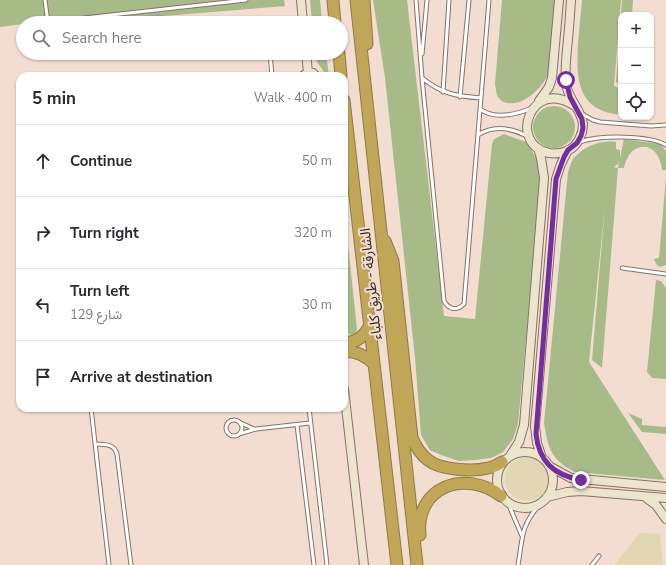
<!DOCTYPE html>
<meta charset="utf-8">
<style>
body{margin:0;font-family:"Nunito Sans","Noto Sans Arabic",sans-serif;background:#f2f2f3;color:#2b2b33}
.controls{position:absolute;right:12px;top:12px;display:grid;overflow:hidden;border-radius:8px;box-shadow:0 1px 3px #0004}
.controls button{width:36px;height:36px;display:grid;place-items:center;padding:0;border:0;border-bottom:1px solid #e1e1e2;background:#fff;color:#2b2b33;font:20px sans-serif}
.stop{position:absolute;width:12px;height:12px;margin:-9px;border:3px solid #752da0;border-radius:50%;background:#fff}
.stop.end{background:#752da0;border-color:#fff;box-shadow:0 1px 4px #0008}
.list{margin:0;padding:0;list-style:none}
h2{display:flex;justify-content:space-between;align-items:center;height:52px;margin:0;padding:0 16px;font-size:17px}
h2 small{font-size:13px;font-weight:400;color:#7c7c81}
.list li{display:grid;grid-template-columns:26px 1fr auto;gap:12px;align-items:center;box-sizing:border-box;height:72px;padding:0 16px;border-top:1px solid #e1e1e2}
.list b{display:block;font-size:15px;white-space:nowrap}
.list p{margin:0;font-size:13px;white-space:nowrap;color:#7c7c81}
.list em{font-size:13px;font-style:normal;color:#7c7c81}
.icon{flex:none;width:22px;height:22px;fill:none;stroke:currentColor;stroke-width:2;stroke-linecap:round;stroke-linejoin:round}
.map{position:relative;flex:none;width:666px;height:565px;overflow:hidden}
.search{position:absolute;background:#fff;box-shadow:0 1px 3px #0004;left:16px;top:16px;width:332px;height:44px;display:flex;align-items:center;gap:10px;box-sizing:border-box;padding:0 14px;border-radius:22px;color:#7c7c81;font-size:15px}
.panel{position:absolute;background:#fff;box-shadow:0 1px 3px #0004;left:16px;top:72px;width:332px;height:340px;border-radius:12px}
.map>svg:first-child{display:block}
</style>
<div class="map">
<svg width="666" height="565" viewBox="0 0 666 565">
<rect width="100%" height="100%" fill="#f3dcd0"/>
<path fill="#a7bb89" d="M0,0h284l1,6 -122,10 -43,7h-76v-1l-21,1v1l-23,3z
M310,0h10l2,23h-10z
M373,0h34l37,316 31,3 17,-175 2,-5 10,-5 22,8 5,7 5,9 4,13v17l-22,236 -5,15 -10,13 -12,6 -16,2 -16,1 -18,-6 -11,-5 -9,-15 -6,-77 -30,-280z
M502,0h53l-6,73c-6,14 -25,33 -41,30 -4,0 -8,-3 -10,-6 -2,-3 -2,-9 -3,-13z
M582,0h39l-7,86 7,3v26c-44,-4 -45,-36 -43,-71 1,-15 3,-30 4,-44z
M622,0h11l-1,15h-11z
M621,20v65l-5,-3z
M315,53h11l3,23h-3c-4,-11 -9,-8 -11,-23z
M533 127a21 21 0 1 1 42 0a21 21 0 1 1-42 0Z
M624,139l36,5 6,7v19h-4c-3,-31 -33,-30 -38,-2h-6l1,-7 -1,3 -4,3 4,1 -16,200 -10,-8 13,-154 -16,156 76,118 -90,-8c-24,-12 -27,-24 -31,-49l24,-251c2,-4 3,-11 6,-14 10,-12 27,-18 42,-16v7l4,1v8z
M666,177v88l-6,2 -4,-3 -2,-5 5,-1z
M344,225l5,29 8,75 -1,5 -4,2 -5,-4 -3,-24z
M656,280l5,1 5,7v91l-14,-1 -5,-6z
M628,413l14,6v6l24,2v7l-24,-2z"/>
<path fill="#e1d8b3" d="M505 479a22 22 0 1 1 44 0a22 22 0 1 1-44 0Z
M640,533l20,1 3,31h-49z"/>
<path fill="#a49fb4" d="M162,14v7l-17,2h-29v-4z"/>
<g fill="none" stroke-linecap="round" stroke-linejoin="round">
<defs>
<path id="lane" d="M45,0l3,23
M416,0l6,78 22,223c5,9 13,10 20,3l25,-304
M48,22l198,-22
M270,53l2,23
M422,54l5,-54
M422,78c20,16 34,18 59,20
M443,92l6,-92
M460,97l9,-97
M480,109c15,11 35,6 52,-1
M582,114l11,6 7,2 51,4 15,-1
M478,135c15,-10 33,-7 49,1
M580,142c19,-7 69,-7 86,3
M622,268l44,6
M91,408l18,157
M309,408l18,157
M226 428a8 8 0 1 1 16 0a8 8 0 1 1-16 0Z
M241,423l13,6
M297,425l17,140
M239,434l17,-5 54,-6
M95,444c9,1 19,-1 22,10l14,111
M508,503l14,33
M518,565c5,-28 2,-38 22,-61
M592,565l7,-9"/>
<path id="secondary" d="M301,0l2,23
M571,0c-1,16 -2,32 -4,49 -1,13 -3,26 0,39 3,13 15,23 16,36 0,10 -5,21 -14,26 -6,3 -13,4 -20,3 -42,-9 -18,-77 26,-47
M306,53l2,19
M303,76l5,-4 5,1 3,3
M539,101l10,-14 3,-9 7,-78
M344,389l20,176
M497 480a28 28 0 1 1 56 0a28 28 0 1 1-56 0Z
M510,456l9,-14 5,-17 20,-247 -3,-20 -3,-10
M542,458l-5,-15 -2,-17 21,-247 5,-15 7,-14
M549,466l22,12 95,9
M547,497l20,-5 14,-1 85,7
M645,497l11,8 10,14"/>
<path id="highway" d="M333,0l2,23
M356,0l61,565
M364,0l3,44
M339,53l2,23
M344,100l53,465
M385,241l8,20 19,177c4,9 8,16 16,22 12,10 45,12 60,8 5,-1 10,-3 14,-6
M346,343c11,-1 18,-6 23,-16
M345,351c12,1 20,4 29,13
M420,535c-5,-49 46,-66 81,-39"/>
</defs>
<use href="#lane" stroke="#877369" stroke-width="5"/>
<use href="#secondary" stroke="#877369" stroke-width="10"/>
<use href="#highway" stroke="#8f7b46" stroke-width="13"/>
<use href="#lane" stroke="#fff" stroke-width="3"/>
<use href="#secondary" stroke="#ece4cd" stroke-width="8"/>
<use href="#highway" stroke="#c0a657" stroke-width="11"/>
</g>
<g fill="none" stroke-linecap="round" stroke-linejoin="round">
<path stroke="#752da0" stroke-width="5" d="M566,80l4,17 12,22 1,9 -2,8 -4,7 -9,7 -4,7 -8,22 -20,255c3,28 18,41 45,46"/>
</g>
<g text-anchor="middle" dominant-baseline="central" stroke-width="4" stroke-linejoin="round" paint-order="stroke">
<g font-size="14" fill="#332b26" stroke="#f3dcd0">
<text transform="translate(371 284) rotate(-96)">الشارقة - طريق كلباء</text>
</g>
</g>
</svg>
<div class="controls">
<button>+</button>
<button>−</button>
<button><svg class="icon" aria-label="locate" viewBox="0 0 24 24"><circle cx="12" cy="12" r="6"/><path d="M12 2v4M12 18v4M2 12h4M18 12h4"/></svg></button>
</div>
<div class="stop" style="left:566px;top:80px"></div>
<div class="stop end" style="left:581px;top:480px"></div>
<div class="search"><svg class="icon" aria-label="search" viewBox="0 0 24 24"><circle cx="10" cy="10" r="6"/><path d="M15 15l6 6"/></svg>Search here</div>
<section class="panel">
<h2>5 min<small>Walk · 400 m</small></h2>
<ul class="list">
<li><svg class="icon" aria-label="ahead" viewBox="0 0 24 24"><path d="M12 20V5M6 11l6-6 6 6"/></svg><div><b>Continue</b></div><em>50 m</em></li>
<li><svg class="icon" aria-label="right" viewBox="0 0 24 24"><path d="M7 20v-9h11M14 6l5 5-5 5"/></svg><div><b>Turn right</b></div><em>320 m</em></li>
<li><svg class="icon" aria-label="left" viewBox="0 0 24 24"><path d="M17 20v-9H6M10 6l-5 5 5 5"/></svg><div><b>Turn left</b><p>شارع 129</p></div><em>30 m</em></li>
<li><svg class="icon" aria-label="arrive" viewBox="0 0 24 24"><path d="M6 21V4h12l-3 4 3 4H6"/></svg><div><b>Arrive at destination</b></div></li>
</ul>
</section>
</div>
